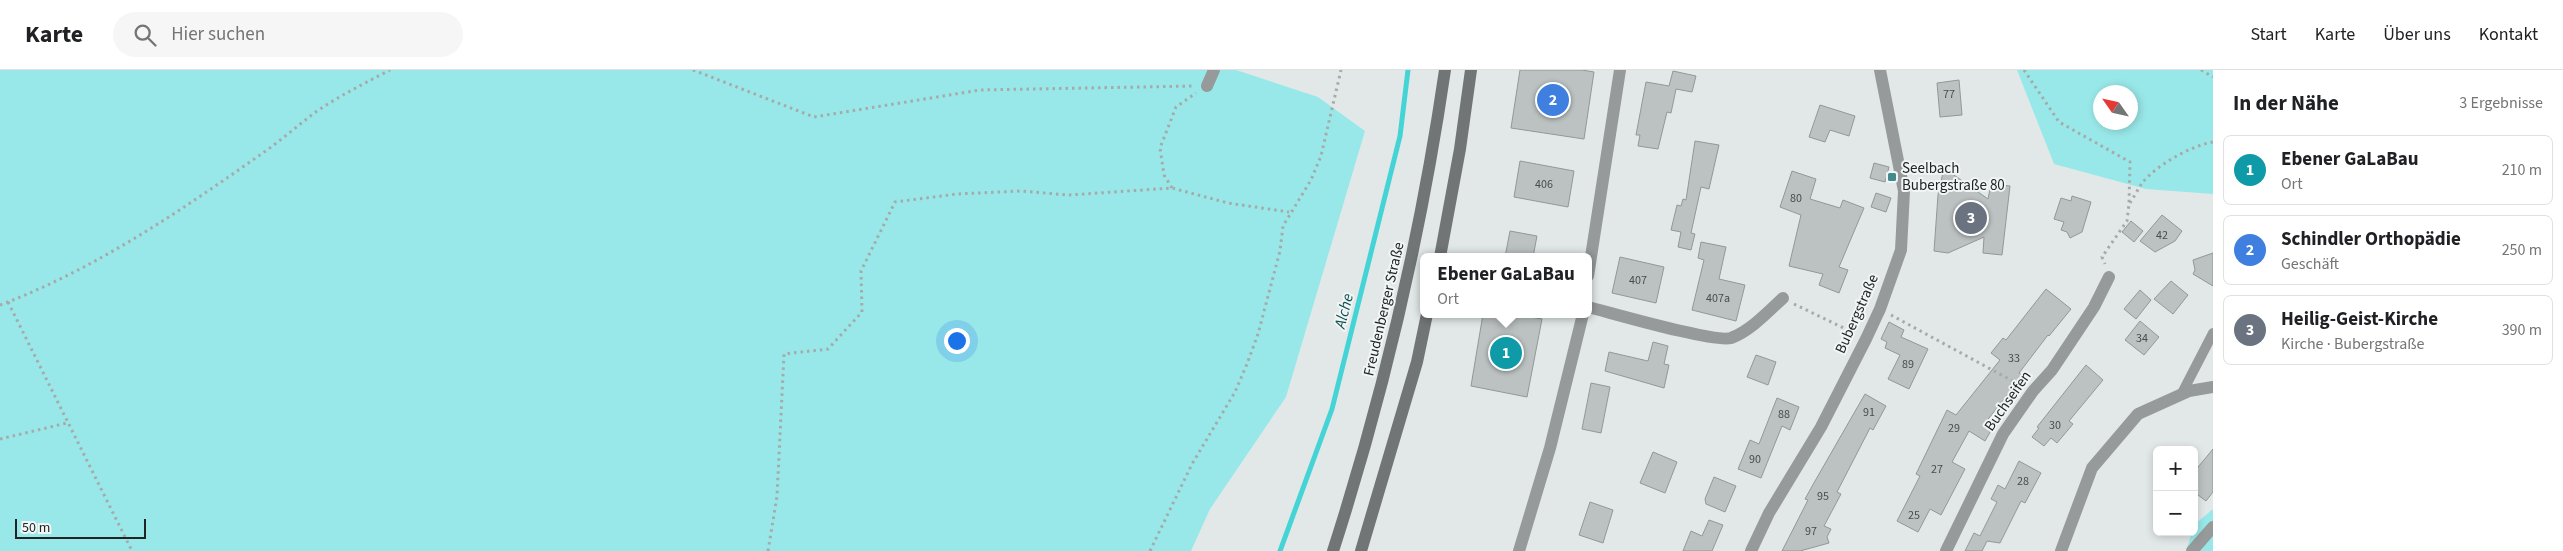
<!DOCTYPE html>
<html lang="de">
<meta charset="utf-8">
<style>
body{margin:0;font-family:"Source Sans 3",sans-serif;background:#f6f6f6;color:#202124}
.controls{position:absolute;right:15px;bottom:15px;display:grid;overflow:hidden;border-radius:8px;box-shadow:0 2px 8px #0003}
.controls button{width:45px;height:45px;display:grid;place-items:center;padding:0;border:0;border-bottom:1px solid #e0e0e0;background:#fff;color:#202124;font:25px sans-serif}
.compass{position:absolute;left:2093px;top:15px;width:45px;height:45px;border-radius:50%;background:#fff;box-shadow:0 2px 8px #0003;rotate:304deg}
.scale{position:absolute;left:15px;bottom:12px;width:131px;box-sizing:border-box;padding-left:5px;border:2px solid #222424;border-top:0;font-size:14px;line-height:18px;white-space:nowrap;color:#222424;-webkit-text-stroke:4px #f0f5f5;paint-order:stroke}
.you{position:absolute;left:956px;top:270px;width:18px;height:18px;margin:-12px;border:4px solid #fff;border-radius:50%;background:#1a73e8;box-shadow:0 0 0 8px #1a73e833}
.badge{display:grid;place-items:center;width:32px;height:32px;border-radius:50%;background:#428a8c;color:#fff;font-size:16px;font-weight:700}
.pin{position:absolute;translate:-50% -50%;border:2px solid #fff;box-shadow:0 1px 5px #0006}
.popup{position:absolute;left:1420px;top:183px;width:172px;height:65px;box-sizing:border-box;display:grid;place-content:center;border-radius:8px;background:#fff;filter:drop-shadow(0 1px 4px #0005);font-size:16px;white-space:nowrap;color:#757577}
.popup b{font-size:19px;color:#202124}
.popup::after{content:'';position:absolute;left:50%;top:100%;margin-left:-10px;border:10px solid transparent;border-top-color:#fff}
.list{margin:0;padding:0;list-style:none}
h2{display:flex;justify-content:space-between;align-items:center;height:65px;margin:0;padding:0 20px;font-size:21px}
h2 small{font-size:16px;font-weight:400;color:#757577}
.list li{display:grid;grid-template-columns:32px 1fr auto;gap:15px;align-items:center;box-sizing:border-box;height:70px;margin:0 10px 10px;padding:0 10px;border:1px solid #e0e0e0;border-radius:8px}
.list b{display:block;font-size:19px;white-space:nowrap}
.list p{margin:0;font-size:16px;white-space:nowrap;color:#757577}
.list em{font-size:16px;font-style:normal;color:#757577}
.icon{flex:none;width:28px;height:28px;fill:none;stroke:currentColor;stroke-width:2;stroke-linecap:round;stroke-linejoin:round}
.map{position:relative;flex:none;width:2213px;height:481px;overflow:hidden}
header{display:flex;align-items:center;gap:30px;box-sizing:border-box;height:70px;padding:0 25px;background:#fff;border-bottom:1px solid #e0e0e0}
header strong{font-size:24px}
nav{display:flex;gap:28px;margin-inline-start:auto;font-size:18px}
.search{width:350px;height:45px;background:#f6f6f6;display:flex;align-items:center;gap:12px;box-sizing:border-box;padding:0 18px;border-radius:28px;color:#757577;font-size:19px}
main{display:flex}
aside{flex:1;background:#fff}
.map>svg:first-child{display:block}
</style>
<header>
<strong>Karte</strong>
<div class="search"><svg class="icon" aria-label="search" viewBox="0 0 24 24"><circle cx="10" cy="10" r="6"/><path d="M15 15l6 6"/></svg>Hier suchen</div>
<nav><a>Start</a><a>Karte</a><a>Über uns</a><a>Kontakt</a></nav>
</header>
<main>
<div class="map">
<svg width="2213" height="481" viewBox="0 0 2213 481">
<rect width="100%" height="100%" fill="#e2e8e8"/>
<path fill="#99e8e9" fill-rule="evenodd" d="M0,0h1236l82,27 47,34 -79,266 -76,112 -19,42h-1191z
M2017,0h196v124l-67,-5 -92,-25zM2100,22h30v30h-30z
M2213,439v42h-27l6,-19h2v-7z"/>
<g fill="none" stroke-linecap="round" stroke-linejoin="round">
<path stroke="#45d4d6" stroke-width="5" d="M1280,481l52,-142 68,-273 8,-66"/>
</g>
<path fill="#bcc2c2" stroke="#929797" d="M1520,0h62l12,2 -10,67 -73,-11z
M1673,1l23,5 -4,16 -16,-3 -5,24 -4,-1 -9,37 -20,-3 2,-11h-4l10,-53 23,4z
M1959,10l3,35 -22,2 -3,-34z
M1820,35l35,11 -6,20 -19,-6 -5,12 -16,-5z
M1695,71l24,4 -10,44 -8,-2 -10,46 4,1 -4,16 -13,-3 3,-15 -10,-2 6,-25 4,1 2,-7 3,1z
M1520,91l54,10 -6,36 -54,-10z
M1874,93l15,4 -4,15 -15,-4z
M1944,98l44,31 3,-15 19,2 -8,69 -19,-2 1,-16 -36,16 -14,-2 4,-56z
M1792,101l24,8 -6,20 30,9 3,-8 21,8 -25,59 9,3 -9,23 -20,-8 4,-11 -34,-8 12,-51 -21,-8z
M1876,123l15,5 -5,14 -15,-5z
M2072,126l19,6 -9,30 -12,6 -3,-6 -6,-2 3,-8 -10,-3 7,-21 10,3z
M2162,145l20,16 -7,10 -20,11 -15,-11z
M2131,151l12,10 -9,11 -12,-10z
M1510,161l27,5 -4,21h-28z
M1701,172l25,5 -7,32 26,6 -9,36 -44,-11 12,-50 -6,-2z
M2213,183v33l-20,-12 2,-4 -2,-10z
M1620,187l44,10 -8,36 -44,-10z
M2171,211l17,14 -15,19 -19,-15z
M2046,219l25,20 -22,27 -1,-1 -29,38 5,4 -14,19 -2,-2 -23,29 8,4 -8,14 -16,-10 -17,31 13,7 -24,46 -11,-6 -12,23 -21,-11 23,-45 -4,-2 31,-64 9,5 44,-55 -9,-7 12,-15 3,2z
M2140,220l11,10 -15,19 -12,-10z
M1483,244h30l29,5 -15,78 -56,-11z
M2140,251l19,16 -15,18 -19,-15z
M1889,252l15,8 -3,7 27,12 -19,40 -21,-10 12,-24 -15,-7 2,-6 -6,-3z
M1653,272l15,4 -4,18 5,1 -5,23 -59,-17 4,-19 39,9z
M1756,285l20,7 -8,23 -21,-8z
M2086,295l17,15 -34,41 4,3 -16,19 -6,-5 -7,8 -12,-9 7,-9 -2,-1z
M1591,313l19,4 -9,46 -19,-4z
M1865,324l21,12 -13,24 -3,-2 -33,64 4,2 -17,32 7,3 -4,8 2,6 -29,8h-18l26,-51 -3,-1 10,-18z
M1777,328l22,9 -9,23 -8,-4 -21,52 -23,-9 12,-29 9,4z
M2213,379v43l-7,9 -12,-9v-20z
M1653,382l24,10 -12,31 -25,-10z
M2019,391l22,12 -16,30 -4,-2 -21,42 -13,-2 -5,10h-17l9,-18 6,3 17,-34 -6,-3 7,-14 7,4z
M1714,407l22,9 -11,26 -19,-8 -1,-5z
M1590,432l23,8 -10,33 -24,-8z
M1709,450l14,5 -11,26h-29l8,-20 11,5z"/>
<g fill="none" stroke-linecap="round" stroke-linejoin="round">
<path stroke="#a5aaaa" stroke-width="3" stroke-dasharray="2.5 4" stroke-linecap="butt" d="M693,0l121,47 166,-27 213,-4
M2024,0l35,52 71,40 -1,42 -2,17 -25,36 3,7
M2201,0l12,7
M1172,118l-8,-13 -4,-27 16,-41 20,-14
M2130,133c4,-6 8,-14 12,-20 15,-18 48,-37 71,-41
M8,232l124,249
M1794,234l60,29
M0,235c93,-35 176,-91 257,-148 21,-14 40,-31 60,-46 24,-16 48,-28 73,-41
M1891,245l129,70
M0,369l67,-16
M768,481l9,-55 7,-142 44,-5 34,-37 -1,-41 34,-69 62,-8 63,-3 49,4 103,-7 56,15 61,9
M1150,481l42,-87 43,-72 12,-28 11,-30 22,-83 3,-25 28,-46 10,-24 20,-86"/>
<path stroke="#979a9a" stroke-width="10" d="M2181,325l32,-62"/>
<path stroke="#979a9a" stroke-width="12" d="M1207,16l7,-16
M1588,206l32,-206
M1588,237c24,6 126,36 143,31 19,-7 37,-26 52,-40
M1519,481l31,-103 33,-134
M1751,481l18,-38 52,-86 45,-88 14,-30 21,-59 3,-59 -24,-121
M1946,481l57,-117 30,-43 19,-21 42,-63 15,-30
M2061,481l31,-83 46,-54 51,-23 24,-4
M2192,481l21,-24"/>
<path stroke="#717575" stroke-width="12" d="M1440,187l20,-108 11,-79
M1333,481c51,-158 88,-317 112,-481
M1361,481l56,-189 10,-48"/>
</g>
<rect fill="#428a8c" stroke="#f0f5f5" stroke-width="2" x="1887" y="102" width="10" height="10" rx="2.5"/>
<g text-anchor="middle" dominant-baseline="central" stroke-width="4" stroke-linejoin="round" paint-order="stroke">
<g font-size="12" fill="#484c4c">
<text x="1949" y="24">77</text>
<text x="1544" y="114">406</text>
<text x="1796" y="128">80</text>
<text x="2162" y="165">42</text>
<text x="1638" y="210">407</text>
<text x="1718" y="228">407a</text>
<text x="2142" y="268">34</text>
<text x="2014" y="288">33</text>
<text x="1908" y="294">89</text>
<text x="1869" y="342">91</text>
<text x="1784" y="344">88</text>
<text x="2055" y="355">30</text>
<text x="1954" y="358">29</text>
<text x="1755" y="389">90</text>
<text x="1937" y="399">27</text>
<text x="2023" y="411">28</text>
<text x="1823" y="426">95</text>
<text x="1914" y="445">25</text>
<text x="1811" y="461">97</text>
</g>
<g font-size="15" fill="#222424" stroke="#f0f5f5" text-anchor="start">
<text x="1902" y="98">Seelbach<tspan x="1902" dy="17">Bubergstraße 80</tspan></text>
</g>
<g font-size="15" fill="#222424" stroke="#f0f5f5">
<text transform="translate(1384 239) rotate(-77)">Freudenberger Straße</text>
<text transform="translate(1857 244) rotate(-66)">Bubergstraße</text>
<text transform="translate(2008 331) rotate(-55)">Buchseifen</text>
</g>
<g font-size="16" font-style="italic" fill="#124f50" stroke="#f0f5f5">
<text transform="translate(1344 241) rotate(-76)">Alche</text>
</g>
</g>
</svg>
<div class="controls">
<button>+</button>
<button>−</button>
</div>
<svg class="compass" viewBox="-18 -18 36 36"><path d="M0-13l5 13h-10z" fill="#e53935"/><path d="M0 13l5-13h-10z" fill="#757577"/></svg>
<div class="scale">50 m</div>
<div class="you"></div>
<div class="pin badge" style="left:1506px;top:283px;background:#0f9aa8">1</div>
<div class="popup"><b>Ebener GaLaBau</b>Ort</div>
<div class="pin badge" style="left:1553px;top:30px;background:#3f7fe0">2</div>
<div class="pin badge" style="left:1971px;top:148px;background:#6b7280">3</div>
</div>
<aside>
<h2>In der Nähe<small>3 Ergebnisse</small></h2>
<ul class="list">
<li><span class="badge" style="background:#0f9aa8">1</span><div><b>Ebener GaLaBau</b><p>Ort</p></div><em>210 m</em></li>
<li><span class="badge" style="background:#3f7fe0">2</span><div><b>Schindler Orthopädie</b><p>Geschäft</p></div><em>250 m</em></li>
<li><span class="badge" style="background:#6b7280">3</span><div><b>Heilig-Geist-Kirche</b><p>Kirche · Bubergstraße</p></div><em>390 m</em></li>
</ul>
</aside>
</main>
